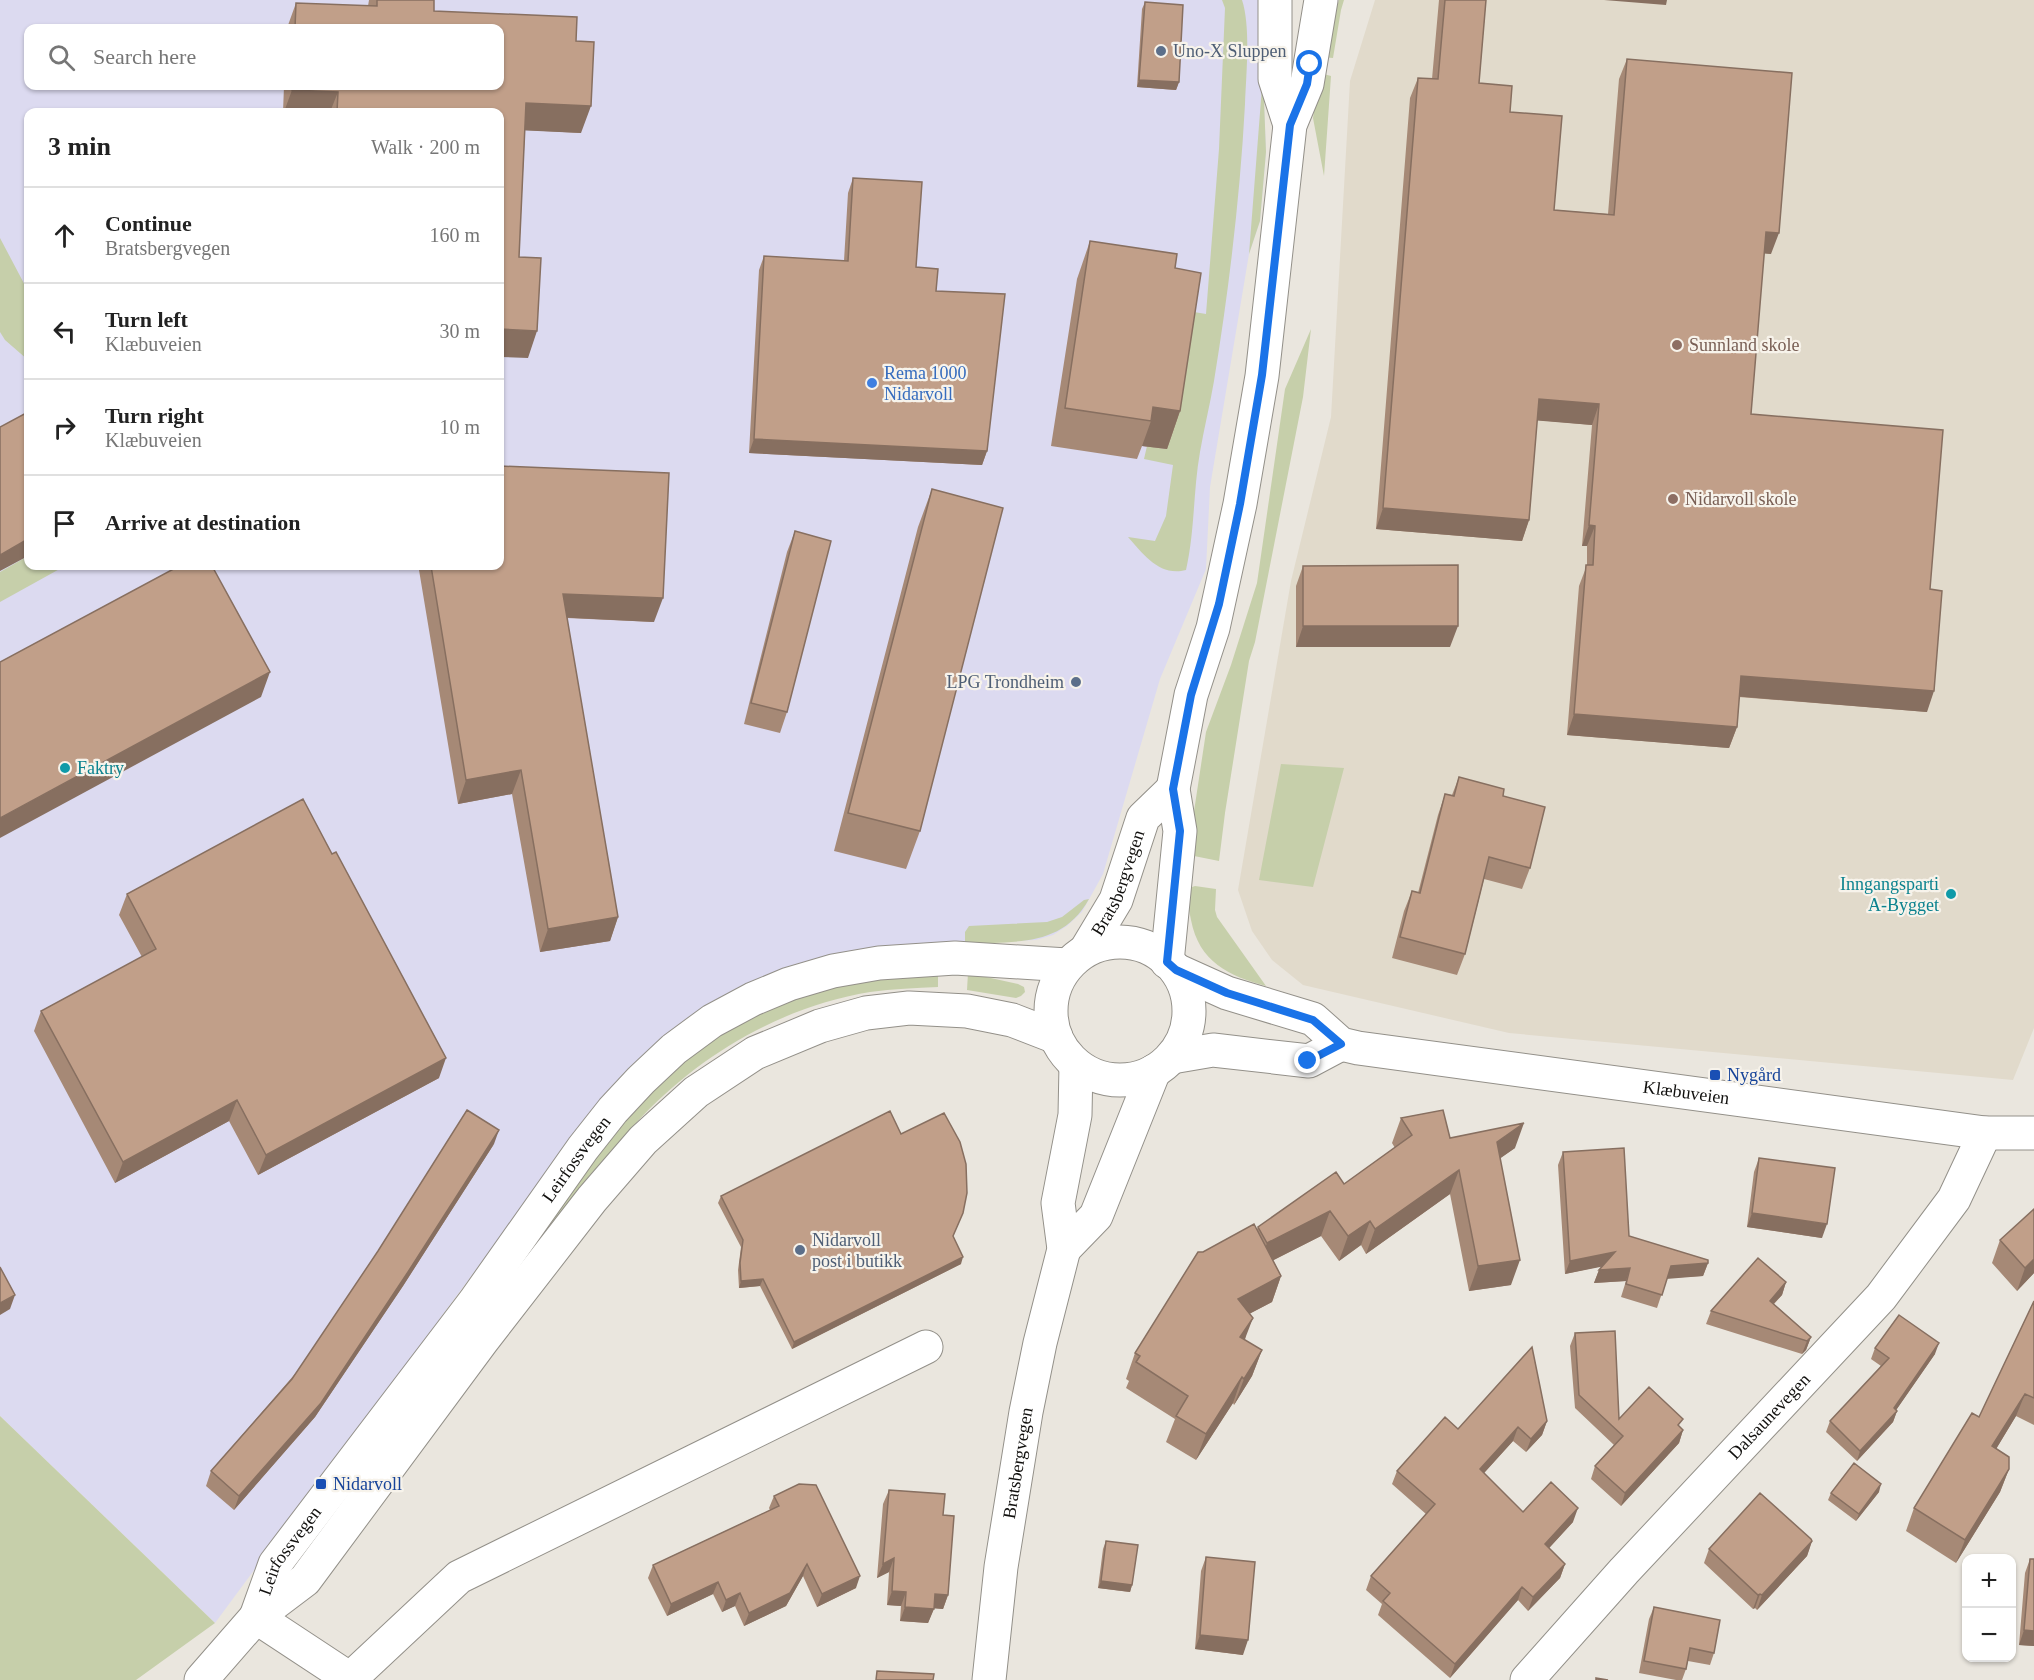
<!DOCTYPE html>
<meta charset="utf-8">
<style>
body{margin:0;font-family:Georgia,serif;background:#f6f6f6;color:#222}
.controls{position:absolute;right:18px;bottom:18px;display:grid;overflow:hidden;border-radius:12px;box-shadow:0 2px 4px #0004}
.controls button{width:54px;height:54px;display:grid;place-items:center;padding:0;border:0;border-bottom:2px solid #e0e0e0;background:#fff;color:#222;font:30px sans-serif}
.stop{position:absolute;width:18px;height:18px;margin:-14px;border:4px solid #1a73e8;border-radius:50%;background:#fff}
.stop.end{background:#1a73e8;border-color:#fff;box-shadow:0 2px 6px #0008}
.list{margin:0;padding:0;list-style:none}
h2{display:flex;justify-content:space-between;align-items:center;height:78px;margin:0;padding:0 24px;font-size:26px}
h2 small{font-size:20px;font-weight:400;color:#767676}
.list li{display:grid;grid-template-columns:39px 1fr auto;gap:18px;align-items:center;box-sizing:border-box;height:96px;padding:0 24px;border-top:2px solid #e0e0e0}
.list b{display:block;font-size:22px;white-space:nowrap}
.list p{margin:0;font-size:20px;white-space:nowrap;color:#767676}
.list em{font-size:20px;font-style:normal;color:#767676}
.icon{flex:none;width:33px;height:33px;fill:none;stroke:currentColor;stroke-width:2;stroke-linecap:round;stroke-linejoin:round}
.map{position:relative;flex:none;width:2034px;height:1680px;overflow:hidden}
.search{position:absolute;background:#fff;box-shadow:0 2px 4px #0004;left:24px;top:24px;width:480px;height:66px;display:flex;align-items:center;gap:15px;box-sizing:border-box;padding:0 21px;border-radius:12px;color:#767676;font-size:22px}
.panel{position:absolute;background:#fff;box-shadow:0 2px 4px #0004;left:24px;top:108px;width:480px;height:462px;border-radius:12px}
.map>svg:first-child{display:block}
</style>
<div class="map">
<svg width="2034" height="1680" viewBox="0 0 2034 1680">
<rect width="100%" height="100%" fill="#eae6de"/>
<path fill="#e1dacb" d="M1375,0h659v1028l-21,52 -504,-47 -206,-48 -31,-25 -20,-29 -14,-41 53,-309 40,-164 19,-336z"/>
<path fill="#dcdaf0" fill-rule="evenodd" d="M0,0h1258l2,4 6,148 -6,69 -11,33 -39,233 -4,82 -46,110 -57,195 -21,38 -15,14 -14,9 -17,5 -142,5 -81,15 -214,143 -384,520 -215,-207zM28,28h472v58h-472zM28,112h472v454h-472z"/>
<path fill="#c6cfaa" d="M1222,0h20c9,27 4,75 3,104 -5,93 -16,185 -31,277 -4,24 -10,47 -14,71 -7,39 -5,79 -14,118 -26,7 -42,-15 -58,-33l27,4 11,-25 7,-51 -29,-6 3,-13 19,3 22,-138 18,3 13,-165 6,-141z
M1339,0h5l-3,10 -8,48 -12,-1z
M1320,73l11,3 -7,100 -11,-58z
M1263,74l3,78 -6,69 -11,33z
M0,238l28,53v69l-23,-20 -5,-8z
M1311,329l-8,68 -48,245 -6,19 -24,152 -6,48 -30,-6 4,-37 13,-86 25,-67 26,-82 28,-194z
M28,556v10h37l-65,36v-30z
M1281,764l63,4 -31,119 -54,-7z
M1195,886l21,3 -1,21 2,7 49,69c-37,-10 -67,-24 -75,-66 -2,-10 -4,-21 -2,-32z
M1089,899c-27,49 -75,42 -124,45v-12l4,-6 78,-4 15,-5 22,-17z
M938,972v15c-22,1 -45,2 -68,5 -90,15 -173,64 -234,131 -21,24 -40,50 -60,75 -45,54 -89,108 -134,162l209,-274 91,-66 85,-35z
M968,973l50,11 6,3 1,5 -4,4 -5,2 -49,-8z
M0,1416l215,207 -79,57h-136z"/>
<g fill="none" stroke-linecap="round" stroke-linejoin="round">
<defs>
<g id="street">
<path d="M256,1617l94,62 -1,1"/>
<path d="M350,1679l109,-102 467,-230"/>
<path id="s1" d="M1527,1680l97,-109 257,-274 73,-98 31,-66"/>
</g>
<g id="secondary">
<path d="M1275,0v79l15,46"/>
<circle cx="1120" cy="1011" r="69"/>
<path id="s2" d="M1086,950l30,-50 27,-82 30,-29"/>
<path d="M1167,962l13,-131 -7,-42 18,-94 22,-67 27,-124 22,-128 28,-251 17,-41 14,-84"/>
<path id="s3" d="M1176,970l51,23 86,26 28,25 17,4 627,85h49"/>
<path d="M1172,1057l41,-7 96,11 32,-17"/>
<path d="M1064,1249l32,-33 58,-145"/>
<path id="s4" d="M256,1617l19,-53 200,-263 108,-153 30,-38 28,-30 33,-31 38,-28 41,-22 36,-15 44,-13 46,-8 76,-5 112,7"/>
<path d="M201,1680l55,-63 49,-37 177,-239 110,-142 51,-59 53,-48 59,-39 65,-27 46,-13 43,-5 58,3 45,9 44,17"/>
<path id="s5" d="M989,1680l12,-113 25,-155 14,-69 24,-94 -6,-46 17,-88 1,-50"/>
</g>
</defs>
<use href="#street" stroke="#939089" stroke-width="35"/>
<use href="#secondary" stroke="#939089" stroke-width="35"/>
<use href="#street" stroke="#fff" stroke-width="33"/>
<use href="#secondary" stroke="#fff" stroke-width="33"/>
</g>
<path fill="#a68976" d="M369,0h65v11l142,30 5,92 -56,-3 -6,127 9,101 -28,-246h-217l1,-26h216v-58h-213l9,-25 72,3z
M1439,0h47l-7,83 31,29 44,98 54,4 11,-135 8,-20 144,195 -7,-1 -13,161 179,175 -3,123 -188,-15 -2,30 -8,21 -162,-13 12,-149 8,-21v-19h-5l10,-121 -55,-5 -8,100 -7,21 -146,-12 34,-431 8,-20 14,1z
M1145,2l34,80 -3,8 -39,-3 5,-78z
M853,178l63,89 20,24 51,160 -5,14 -233,-12 10,-183 5,-14 80,5 4,-68z
M1090,241l85,27 5,143 -13,38 -25,-3 -5,13 -86,-13 26,-167z
M932,489l-12,342 -14,38 -72,-18 84,-324z
M795,531l-8,181 -7,21 -36,-9 43,-172z
M421,566h79l154,56 -87,-4 51,299 -8,24 -70,11 -28,-158 -54,10 -39,-234z
M1303,566l147,81h-154v-61z
M1459,777l44,19 27,72 -8,21 -38,-10 -19,75 -8,21 -65,-17 12,-47 8,-20 6,2 20,-78 7,-21 7,1z
M127,894l312,184 -181,97 -29,-54 -114,62 -81,-152 7,-20 101,-54 -23,-42z
M1401,1118l49,20 65,10 -15,10 11,127 -42,6 -19,-97 -84,60 -5,-9 -22,16 -18,-25 -48,24 8,16 -9,26 -23,12 -4,26 17,10 -10,26 -18,29 -1,-2 -37,57 -30,-18 9,-23 -49,-31 3,-7 -3,-2 9,-26 68,-101 54,-23 1,-2 86,-43 51,-36 -3,-5z
M901,1134l59,86 -7,16 8,28 -169,85 -32,-63 -21,2 -1,-18 3,-23 -23,-44 3,-7z
M494,1144l-91,142 -88,131 -81,93 -28,-24 5,-15z
M1563,1152l66,84 79,27 -5,13 -36,2 -10,30 -36,-11 5,-16 -32,2 5,-13 3,-4 -37,8 -7,-109z
M1759,1158l63,80 -75,-11 7,-55z
M2000,1240l34,33 -17,18 -25,-28z
M1786,1282l-4,13 -8,9 37,33 -5,13 -4,4 -96,-30 5,-13z
M2034,1301v124l-18,-9 -20,33 13,20 -9,23 -44,71 -50,-32 8,-23 65,-91z
M1575,1333l44,86 61,8 3,3 -4,13 -58,63 -30,-27 4,-13 19,-21 -39,-37 -5,-62z
M1875,1348l60,6 -39,56 1,1 -4,11 -36,39 -31,-29 4,-11 51,-55 -10,-7z
M1547,1421l-5,14 -16,17 -13,-11 -29,32 39,39 50,10 -24,26 16,16 -5,14 -32,33 -10,-11 -68,78 -72,-63 4,-11 -16,-14 5,-14 55,-62 -34,-30 5,-13 61,-42z
M889,1490l54,25 5,80 -5,14 -9,-1 -6,15 -28,-2 1,-15 -14,-1 2,-33 -12,6 6,-74z
M1879,1492l-23,29 -28,-21 3,-7z
M774,1496l82,92 -39,19 -14,-31 -17,30 -42,20 -9,-20 -13,6 -9,-18 -46,22 -19,-38 5,-13 117,-55 -1,-2z
M1106,1541l26,44 -2,7 -32,-4 5,-39z
M1812,1541l-5,15 -50,54 -2,-2 -2,1 -49,-46 5,-14z
M1206,1557l37,98 -48,-6 6,-78z
M2030,1559h4v87l-15,-1 6,-72z
M1654,1607l60,46 -4,12 -22,-4 -2,8 -4,11h-6l-37,-7 10,-54z"/>
<path fill="#876f60" d="M1604,0h63l-1,5z
M1139,80l40,2 -3,8 -39,-3z
M292,90l46,2 -8,20h-46z
M526,103l65,3 -10,27 -65,-3z
M1766,232l13,1 -8,21 -13,-1z
M500,329l37,2 -9,27 -28,-1z
M1539,399l60,5 -7,21 -61,-5z
M1153,407l27,4 -13,38 -25,-3 9,-25z
M754,439l233,12 -5,14 -233,-12z
M1383,508l146,12 -7,21 -146,-12z
M1589,525l6,1 -8,20h-5z
M28,539v17l-28,15v-16z
M563,594l100,4 -9,24 -100,-5z
M1303,626h155l-8,21h-154z
M270,672l-9,25 -261,141v-20z
M1741,676l193,15 -7,21 -194,-16z
M1574,714l163,13 -8,21 -162,-13z
M521,770l-9,24 -54,10 8,-24z
M618,917l-8,24 -70,11 8,-23z
M446,1058l-7,20 -181,97 8,-20z
M237,1100l-8,21 -114,62 8,-21z
M1524,1123l-9,25 -27,19 9,-25z
M499,1130l-5,14 -91,142 -88,131 -81,93 5,-14z
M1459,1170l-9,24 -84,60 9,-25z
M1330,1211l-9,25 -63,32 9,-25z
M1752,1213l75,11 -5,14 -75,-11z
M1370,1221l-9,24 -22,16 9,-25z
M1615,1252l-5,13 -45,9 5,-13z
M963,1257l-2,7 -169,85 2,-7z
M2034,1259v14l-17,18 8,-23z
M1520,1260l-9,25 -42,6 9,-25z
M1708,1263l-5,13 -37,3 5,-13z
M1630,1268l-4,13 -32,2 5,-13z
M1281,1276l-9,26 -44,23 10,-26z
M763,1279l-3,7 -21,2 2,-7z
M1786,1282l-4,13 -17,18 5,-12z
M15,1295l-5,14 -10,6v-12z
M1253,1318l-10,26 -3,-7z
M1811,1337l-5,13 -4,4 5,-13z
M1939,1343l-4,11 -45,65 4,-11z
M1262,1350l-10,26 -18,29 10,-26z
M1242,1377l-9,26 -37,57 10,-26z
M2025,1394l-9,22 -32,53 8,-23z
M1897,1411l-4,11 -36,39 3,-10z
M1547,1421l-5,14 -16,17 5,-13z
M1518,1427l-5,14 -38,42 5,-14z
M1683,1430l-4,13 -58,63 4,-13z
M2009,1469l-9,23 -44,71 9,-23z
M1881,1484l-2,8 -23,29 3,-7z
M1578,1508l-5,14 -33,36 5,-14z
M1812,1541l-5,15 -50,54 5,-15z
M894,1558l-5,14 -12,6 6,-14z
M807,1564l-4,12 -17,30 -42,20 5,-13z
M1565,1564l-5,14 -32,33 5,-14z
M860,1576l-4,12 -39,19 5,-13z
M1101,1581l31,4 -2,7 -32,-4z
M718,1582l-5,12 -46,22 4,-12z
M1522,1587l-4,13 -68,78 5,-14z
M892,1591l14,1 -5,14 -14,-1z
M740,1593l-5,13 -13,6 4,-12z
M935,1594l13,1 -5,14 -13,-1z
M1760,1594l-5,14 -2,1 5,-14z
M905,1607l29,2 -6,14 -28,-2z
M2024,1630l10,1v15l-15,-1z
M1200,1635l48,5 -5,15 -48,-6z"/>
<path fill="#c19f89" stroke="#876f60" stroke-width="1.5" d="M377,0h57v11l143,6 -1,24 18,1 -3,64 -65,-3 -7,154 22,1 -4,73 -37,-2v-217h-163l1,-20 -46,-2v-4h208v-58h-205l1,-25 81,3z
M1445,0h41l-7,83 33,3 -2,26 52,4 -8,94 60,5 13,-156 165,14 -13,160 -13,-1 -15,182 192,16 -13,159 12,2 -8,100 -193,-15 -4,51 -163,-13 12,-149h7l2,-39 -6,-1 10,-121 -60,-5 -10,121 -146,-12 35,-430 20,1z
M1145,2l38,3 -4,77 -40,-2z
M853,178l69,4 -6,85 22,2 -2,22 69,3 -18,157 -233,-12 10,-183 84,5z
M1090,241l87,13 -2,14 26,5 -21,138 -27,-4 -2,14 -86,-13z
M28,412v127l-28,16v-128z
M500,466l169,7 -6,125 -100,-4 55,323 -70,12 -27,-159 -55,10 -35,-214h69z
M932,489l71,19 -83,323 -72,-18z
M795,531l36,10 -44,171 -36,-9z
M1458,565v61h-155v-60z
M179,566h33l58,106 -270,146v-156z
M1459,777l45,12 -1,7 42,11 -15,61 -41,-11 -24,97 -65,-17 12,-46 8,2 25,-99 9,2z
M303,799l29,55 4,-2 110,206 -180,97 -29,-55 -114,62 -82,-151 115,-62 -29,-55z
M467,1110l32,20 -91,142 -87,131 -82,93 -28,-25 81,-92 86,-128z
M1443,1110l7,28 74,-15 -27,19 23,118 -42,6 -19,-96 -84,59 -5,-8 -22,15 -18,-25 -63,32 -9,-16 78,-55 8,12 68,-49 -11,-17z
M890,1111l11,23 43,-21 16,29 6,22 1,29 -4,20 -10,23 10,21 -169,85 -31,-63 -22,2 -1,-18 3,-23 -22,-44z
M1624,1148l5,88 79,24v3l-37,3 -9,29 -36,-11 4,-16 -31,2 16,-18 -45,9 -7,-109z
M1759,1158l76,10 -8,56 -75,-11z
M2034,1209v50l-9,9 -25,-28z
M1254,1224l27,52 -43,23 15,19 -13,19 22,13 -18,29 -2,-2 -36,57 -30,-18 12,-20 -52,-34 4,-6 -5,-3 63,-101h5z
M1758,1258l28,24 -16,19 41,36 -4,4 -96,-30z
M0,1267l15,28 -15,8z
M2034,1301v97l-9,-4 -33,52 17,11v12l-44,71 -51,-32 58,-95 7,4z
M1899,1315l40,28 -45,65 3,3 -37,40 -30,-30 59,-63 -14,-10z
M1615,1331l4,88 30,-32 34,32 -5,6 5,5 -58,63 -30,-27 28,-30 -44,-41 -4,-62z
M1532,1347l15,74 -16,18 -13,-12 -38,42 43,43 28,-30 27,26 -33,36 20,20 -32,33 -11,-10 -67,77 -72,-63 7,-8 -19,-17 64,-72 -38,-33 48,-54 13,12z
M1854,1463l27,21 -22,30 -28,-21z
M799,1484l17,1 44,91 -38,18 -15,-30 -17,29 -41,20 -9,-20 -14,7 -8,-18 -47,22 -18,-39 126,-59 -5,-10z
M889,1490l56,4 -2,21 11,1 -6,79 -13,-1 -1,15 -29,-2 1,-15 -14,-1 2,-33 -11,6z
M1760,1493l51,46 1,2 -50,54 -2,-1 -2,1 -49,-46z
M1106,1541l32,4 -6,40 -31,-4z
M1206,1557l49,5 -7,78 -48,-5z
M2030,1559h4v72l-10,-1z
M1654,1607l66,13 -6,33 -24,-5 -4,21 -42,-8z
M877,1671l57,3 -1,6h-57z
M1596,1678l12,2h-12z"/>
<g fill="none" stroke-linecap="round" stroke-linejoin="round">
<path stroke="#1a73e8" stroke-width="8" d="M1308,1061l33,-17 -28,-24 -86,-27 -51,-23 -9,-8 13,-131 -7,-42 18,-94 28,-91 21,-100 22,-129 28,-250 17,-41 3,-20"/>
</g>
<g fill="#5c6f8a" stroke="#f7f3eb" stroke-width="2">
<circle cx="1161" cy="51" r="6"/>
<circle cx="1076" cy="682" r="6"/>
<circle cx="800" cy="1250" r="6"/>
</g>
<g fill="#8d6e63" stroke="#f7f3eb" stroke-width="2">
<circle cx="1677" cy="345" r="6"/>
<circle cx="1673" cy="499" r="6"/>
</g>
<circle fill="#3f7fe0" stroke="#f7f3eb" stroke-width="2" cx="872" cy="383" r="6"/>
<g fill="#0f9aa8" stroke="#f7f3eb" stroke-width="2">
<circle cx="65" cy="768" r="6"/>
<circle cx="1951" cy="894" r="6"/>
</g>
<g fill="#1a4fb4" stroke="#f7f3eb" stroke-width="2">
<rect x="1709" y="1069" width="12" height="12" rx="3"/>
<rect x="315" y="1478" width="12" height="12" rx="3"/>
</g>
<g text-anchor="middle" dominant-baseline="central" stroke-width="4.5" stroke-linejoin="round" paint-order="stroke">
<g font-size="18" fill="#4e5e75" stroke="#f7f3eb" text-anchor="start">
<text x="1173" y="51">Uno-X Sluppen</text>
<text x="1064" y="682" text-anchor="end">LPG Trondheim</text>
<text x="812" y="1240">Nidarvoll<tspan x="812" dy="21">post i butikk</tspan></text>
</g>
<g font-size="18" fill="#785e54" stroke="#f7f3eb" text-anchor="start">
<text x="1689" y="345">Sunnland skole</text>
<text x="1685" y="499">Nidarvoll skole</text>
</g>
<g font-size="18" fill="#366cbe" stroke="#f7f3eb" text-anchor="start">
<text x="884" y="373">Rema 1000<tspan x="884" dy="21">Nidarvoll</tspan></text>
</g>
<g font-size="18" fill="#0d838f" stroke="#f7f3eb" text-anchor="start">
<text x="77" y="768">Faktry</text>
<text x="1939" y="884" text-anchor="end">Inngangsparti<tspan x="1939" dy="21">A-Bygget</tspan></text>
</g>
<g font-size="18" fill="#11100e" stroke="#f7f3eb">
<text stroke="none"><textPath href="#s2" startOffset="75">Bratsbergvegen</textPath></text>
<text stroke="none"><textPath href="#s3" startOffset="532">Klæbuveien</textPath></text>
<text stroke="none"><textPath href="#s4" startOffset="561">Leirfossvegen</textPath></text>
<text stroke="none"><textPath href="#s1" startOffset="358">Dalsaunevegen</textPath></text>
<text stroke="none"><textPath href="#s5" startOffset="219">Bratsbergvegen</textPath></text>
<text stroke="none"><textPath href="#s4" startOffset="75">Leirfossvegen</textPath></text>
</g>
<g font-size="18" fill="#164399" stroke="#f7f3eb" text-anchor="start">
<text x="1727" y="1075">Nygård</text>
<text x="333" y="1484">Nidarvoll</text>
</g>
</g>
</svg>
<div class="controls">
<button>+</button>
<button>−</button>
</div>
<div class="stop" style="left:1310px;top:64px"></div>
<div class="stop end" style="left:1308px;top:1061px"></div>
<div class="search"><svg class="icon" aria-label="search" viewBox="0 0 24 24"><circle cx="10" cy="10" r="6"/><path d="M15 15l6 6"/></svg>Search here</div>
<section class="panel">
<h2>3 min<small>Walk · 200 m</small></h2>
<ul class="list">
<li><svg class="icon" aria-label="ahead" viewBox="0 0 24 24"><path d="M12 20V5M6 11l6-6 6 6"/></svg><div><b>Continue</b><p>Bratsbergvegen</p></div><em>160 m</em></li>
<li><svg class="icon" aria-label="left" viewBox="0 0 24 24"><path d="M17 20v-9H6M10 6l-5 5 5 5"/></svg><div><b>Turn left</b><p>Klæbuveien</p></div><em>30 m</em></li>
<li><svg class="icon" aria-label="right" viewBox="0 0 24 24"><path d="M7 20v-9h11M14 6l5 5-5 5"/></svg><div><b>Turn right</b><p>Klæbuveien</p></div><em>10 m</em></li>
<li><svg class="icon" aria-label="arrive" viewBox="0 0 24 24"><path d="M6 21V4h12l-3 4 3 4H6"/></svg><div><b>Arrive at destination</b></div></li>
</ul>
</section>
</div>
